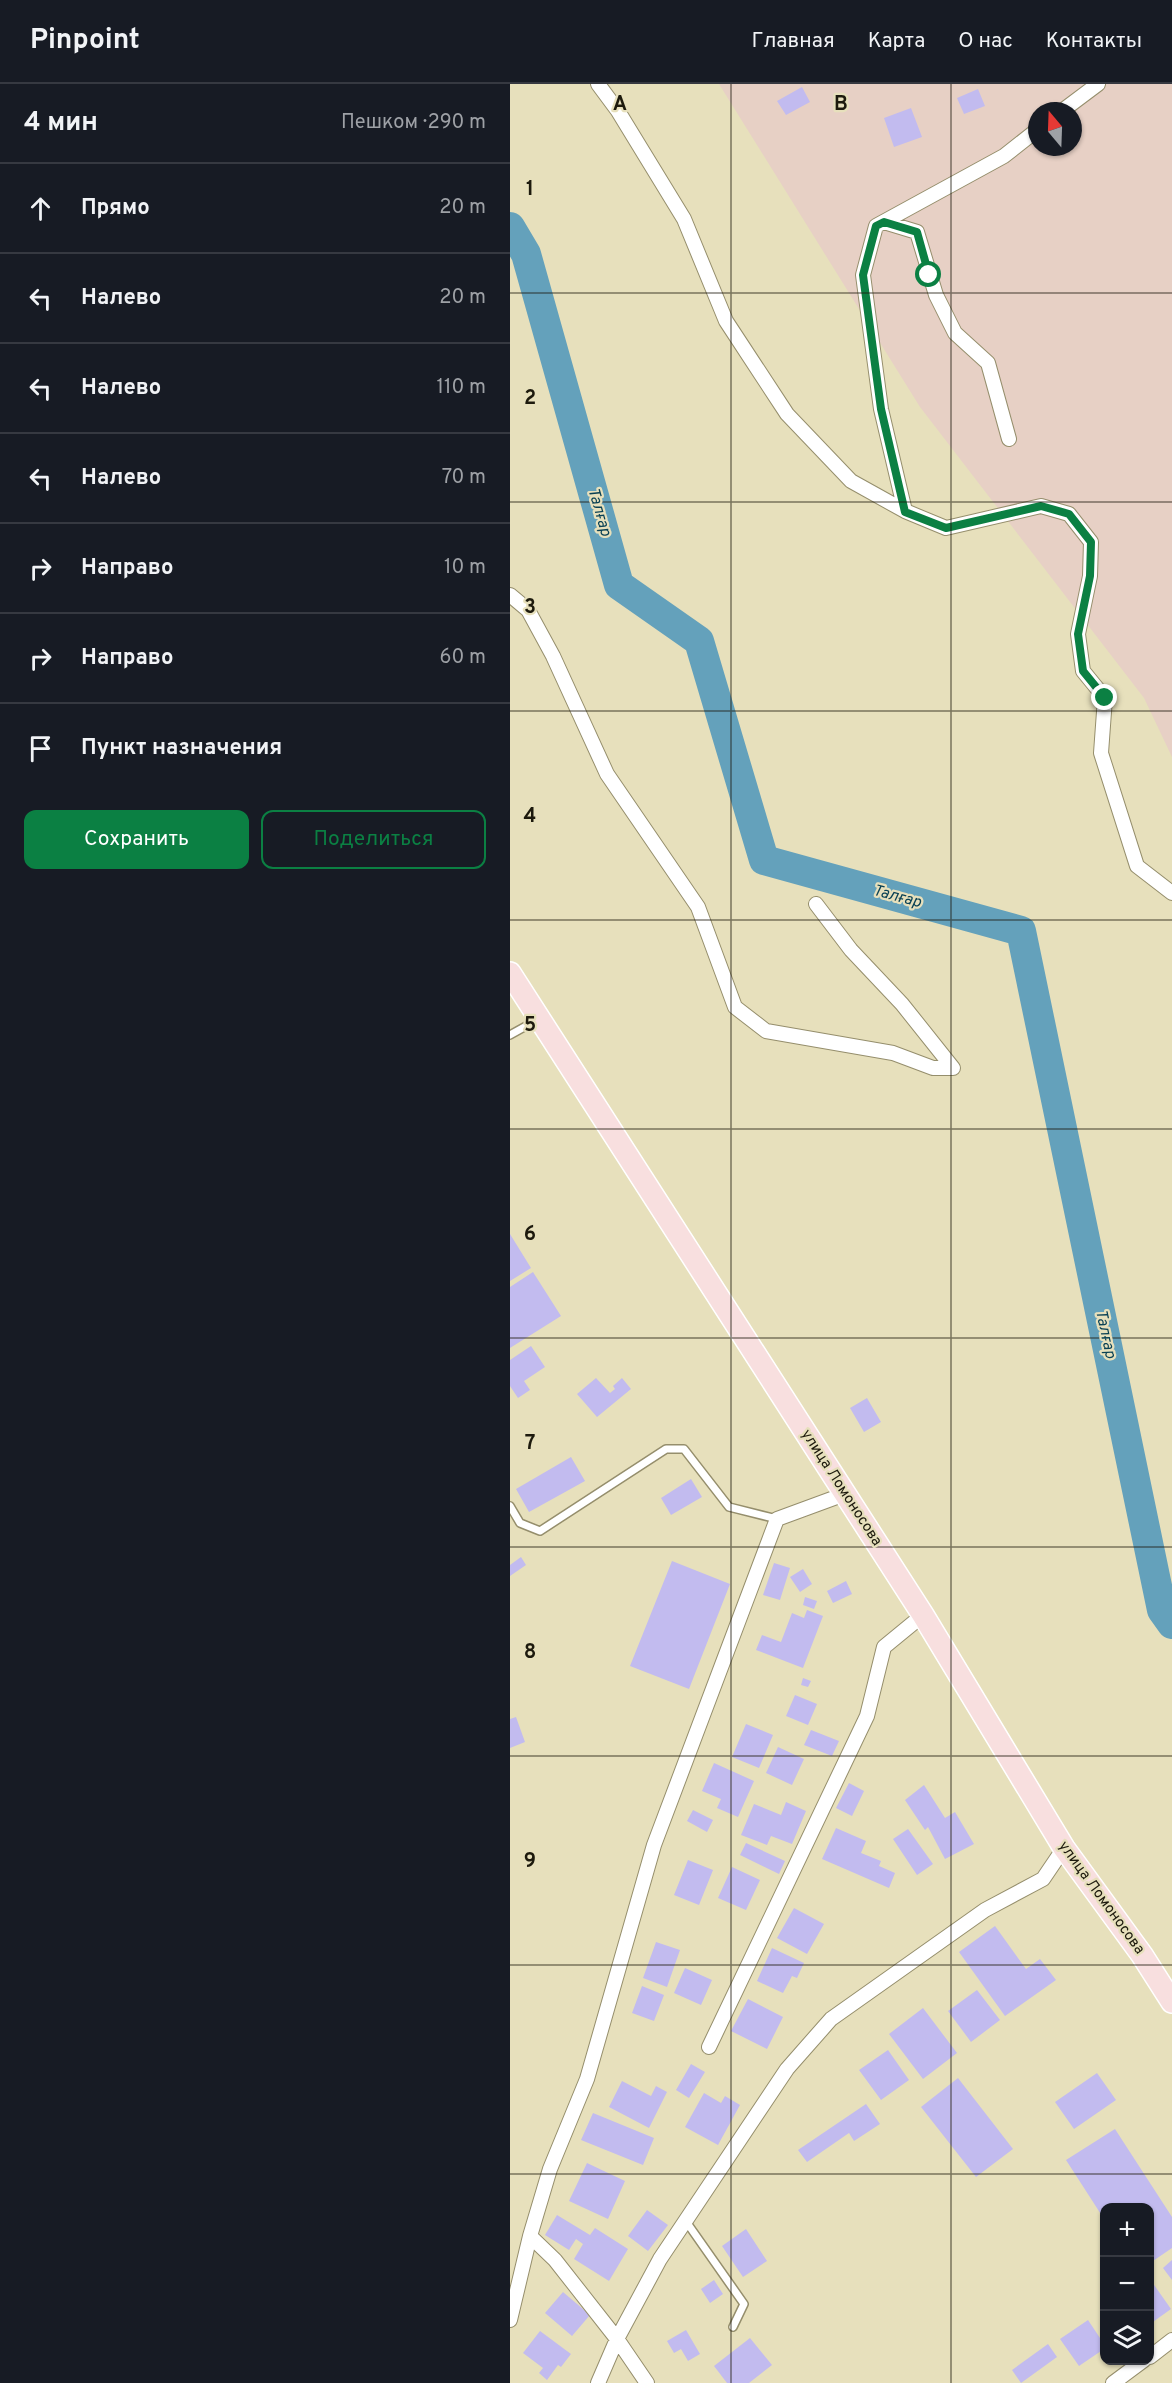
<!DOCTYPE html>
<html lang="ru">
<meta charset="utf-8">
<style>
body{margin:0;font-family:Overpass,sans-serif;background:#20242c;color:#f1f3f6}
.controls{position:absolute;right:18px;bottom:18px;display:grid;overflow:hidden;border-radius:12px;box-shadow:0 2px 4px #0004}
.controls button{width:54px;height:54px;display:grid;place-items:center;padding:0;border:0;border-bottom:2px solid #363941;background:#171b24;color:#f1f3f6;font:30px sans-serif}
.compass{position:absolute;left:518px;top:18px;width:54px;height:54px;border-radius:50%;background:#171b24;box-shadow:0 2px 4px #0004;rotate:341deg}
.stop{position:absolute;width:18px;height:18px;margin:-14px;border:4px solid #0b8043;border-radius:50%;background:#fff}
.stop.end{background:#0b8043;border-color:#fff;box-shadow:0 2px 6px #0008}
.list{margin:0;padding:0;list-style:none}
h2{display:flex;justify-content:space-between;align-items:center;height:78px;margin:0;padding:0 24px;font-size:26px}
h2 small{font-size:20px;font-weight:400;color:#9ea1a6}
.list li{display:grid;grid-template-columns:39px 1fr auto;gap:18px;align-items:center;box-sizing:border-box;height:90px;padding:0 24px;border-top:2px solid #363941}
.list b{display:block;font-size:22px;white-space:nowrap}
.list em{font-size:20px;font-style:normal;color:#9ea1a6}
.actions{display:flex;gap:12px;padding:18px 24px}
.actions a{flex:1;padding:14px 0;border:2px solid #0b8043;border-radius:12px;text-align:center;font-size:21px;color:#0b8043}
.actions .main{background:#0b8043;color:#fff}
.icon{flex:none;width:33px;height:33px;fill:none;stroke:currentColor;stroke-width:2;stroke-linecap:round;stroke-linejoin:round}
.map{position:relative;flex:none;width:662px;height:2299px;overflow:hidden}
header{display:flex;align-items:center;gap:36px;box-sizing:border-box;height:84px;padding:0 30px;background:#171b24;border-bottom:2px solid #363941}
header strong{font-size:28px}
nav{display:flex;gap:33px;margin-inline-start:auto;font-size:21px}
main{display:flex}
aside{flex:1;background:#171b24}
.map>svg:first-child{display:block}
</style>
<header>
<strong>Pinpoint</strong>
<nav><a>Главная</a><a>Карта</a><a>О нас</a><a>Контакты</a></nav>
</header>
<main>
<aside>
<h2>4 мин<small>Пешком · 290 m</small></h2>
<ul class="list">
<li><svg class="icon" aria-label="ahead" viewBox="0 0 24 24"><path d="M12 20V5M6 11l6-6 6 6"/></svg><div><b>Прямо</b></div><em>20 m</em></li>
<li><svg class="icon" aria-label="left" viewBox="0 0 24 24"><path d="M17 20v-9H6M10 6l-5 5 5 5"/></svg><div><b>Налево</b></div><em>20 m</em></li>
<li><svg class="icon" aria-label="left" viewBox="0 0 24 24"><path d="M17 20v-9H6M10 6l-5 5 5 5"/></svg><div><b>Налево</b></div><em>110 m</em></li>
<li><svg class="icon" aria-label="left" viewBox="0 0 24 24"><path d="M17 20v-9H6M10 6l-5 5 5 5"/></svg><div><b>Налево</b></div><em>70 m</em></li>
<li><svg class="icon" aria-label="right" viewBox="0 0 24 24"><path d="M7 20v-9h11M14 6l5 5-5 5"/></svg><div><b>Направо</b></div><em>10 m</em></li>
<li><svg class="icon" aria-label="right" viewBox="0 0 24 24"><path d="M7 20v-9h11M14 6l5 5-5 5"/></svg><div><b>Направо</b></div><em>60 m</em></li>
<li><svg class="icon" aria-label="arrive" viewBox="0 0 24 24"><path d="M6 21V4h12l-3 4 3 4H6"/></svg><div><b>Пункт назначения</b></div></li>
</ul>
<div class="actions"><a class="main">Сохранить</a><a>Поделиться</a></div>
</aside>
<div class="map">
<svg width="662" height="2299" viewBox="0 0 662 2299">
<rect width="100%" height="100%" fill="#e7e0bc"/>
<path fill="#e7d0c5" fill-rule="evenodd" d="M209,0h453v673l-28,-59 -224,-291zM527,27h36v36h-36z"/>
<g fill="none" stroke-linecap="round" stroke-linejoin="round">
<path stroke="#64a1bb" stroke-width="30" d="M0,143l16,27 93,331 80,56 65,219 257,71 141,679 10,14"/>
</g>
<path fill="#c2bbef" d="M292,3l8,15 -24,13 -9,-14z
M468,5l7,17 -21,8 -7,-16z
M401,24l11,29 -28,10 -10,-29z
M0,1150l21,34 -21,13z
M23,1188l28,44 -51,32v-61z
M21,1262l14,21 -21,14 6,9 -12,8 -8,-12v-26z
M86,1294l14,15 5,-4 -2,-3 9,-8 9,11 -34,28 -20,-23z
M357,1314l14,24 -17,10 -14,-24z
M61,1373l14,24 -56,31 -13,-23z
M181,1395l11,18 -31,18 -10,-17z
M11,1473l5,8 -16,11v-11z
M162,1477l58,23 -41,105 -59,-23z
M264,1479l16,5 -10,32 -17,-5z
M293,1485l9,15 -12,8 -10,-15z
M336,1497l6,13 -19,9 -6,-12z
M295,1513l12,4 -3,8 -11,-4z
M297,1526l16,6 -20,52 -47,-18 6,-15 19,7 11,-29 12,5z
M293,1594l8,3 -3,6 -7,-2z
M285,1611l22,9 -9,21 -22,-9z
M6,1633l9,25 -15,6v-29z
M236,1640l27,11 -14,33 -27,-11z
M301,1646l28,11 -7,15 -28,-11z
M268,1663l26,12 -12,26 -26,-12z
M204,1679l40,18 -16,36 -21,-9 4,-9 -19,-8z
M339,1699l15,8 -12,25 -16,-8z
M414,1701l21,33 10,-6 19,32 -29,15 -17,-32 -3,3 -20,-30z
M276,1718l20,9 -14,33 -21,-8 -4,9 -26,-10 13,-31 27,11z
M183,1726l20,10 -6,12 -20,-11z
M326,1744l30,13 -5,12 20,8 -2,5 16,7 -6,15 -67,-29z
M398,1745l25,35 -16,11 -24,-36z
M236,1759l39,18 -6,13 -39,-19z
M178,1776l25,10 -14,35 -25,-10z
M222,1783l28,13 -14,30 -28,-12z
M284,1824l30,16 -17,30 -30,-16z
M485,1842l31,43 14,-10 16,21 -51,36 -46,-64z
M146,1858l24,8 -13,37 -24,-9z
M262,1864l32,15 -7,15 -5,-2 -9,17 -26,-12z
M175,1884l27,12 -11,25 -27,-12z
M132,1902l22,9 -10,26 -22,-8z
M467,1906l23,30 -29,22 -23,-31z
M238,1915l35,18 -16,32 -36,-18z
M413,1924l34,45 -34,26 -34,-45z
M378,1966l21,30 -28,20 -22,-30z
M181,1980l14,8 -16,26 -13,-8z
M587,1989l19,27 -42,29 -19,-27z
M448,1994l55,71 -37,28 -55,-70z
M112,1997l29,15 5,-10 11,6 -18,36 -40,-21z
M194,2009l17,10 4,-7 15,9 -22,40 -33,-18z
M356,2020l14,20 -26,17 -5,-8 -42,29 -9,-12z
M83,2029l61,25 -11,27 -62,-25z
M605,2045l57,88v31l-22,15v-55h-46v11l-38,-59z
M77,2079l38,18 -17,38 -39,-18z
M137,2126l21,15 -20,26 -20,-15z
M47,2131l33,20 5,-7 33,21 -19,32 -35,-22 9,-15 -7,-5 -7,11 -24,-15z
M236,2145l21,32 -24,16 -21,-31z
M662,2176v20l-9,-12z
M204,2196l9,14 -13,9 -9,-14z
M642,2198l19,27 -21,15v-41z
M53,2208l27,23 -18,21 -27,-23z
M578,2236l16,24v5l-25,17 -19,-27z
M176,2246l14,24 -12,7 -7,-12 -7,4 -7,-12z
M30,2247l31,23 -10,13 -3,-2 -11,15 -8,-7 4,-5 -20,-15z
M240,2254l22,27 -23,18h-22l-13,-17z
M538,2260l9,13 -36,26 -9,-13z"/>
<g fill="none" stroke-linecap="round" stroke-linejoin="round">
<defs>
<path id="lane" d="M0,951l27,-15
M0,1422l10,17 20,8 126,-82h18l45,58 48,12
M175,2136l59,84 -11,23"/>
<path id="street" d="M88,0l20,27 66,108 42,102 61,93 64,67 54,30 -24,-102 -18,-134 13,-49 128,-70 33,-26
M552,27l36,-27
M374,138l33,10 19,63 19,38 33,30 21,76
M395,427l41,17 95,-22 28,8 22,28 -1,34 -12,58 5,37 22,27 -4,55 36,113 35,27
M0,511l18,15 25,46 54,118 91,133 37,100 31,24 127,22 40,15h20l-51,-64 -51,-54 -35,-46
M199,1963l158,-331 17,-69 39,-32
M20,2152l25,24 62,79 43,-80 127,-190 44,-50 154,-109 58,-31 21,-31
M0,2236l20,-84 20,-67 37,-90 67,-234 123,-326 68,-25
M640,2273l22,-17
M88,2299l19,-44 30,44
M603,2299l31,-23"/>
<path id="primary" d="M0,889l413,642 141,233 78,107 30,47"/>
</defs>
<use href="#lane" stroke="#958e6c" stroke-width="10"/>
<use href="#street" stroke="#958e6c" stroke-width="16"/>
<use href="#primary" stroke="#fff" stroke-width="24"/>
<use href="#lane" stroke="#fff" stroke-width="7"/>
<use href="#street" stroke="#fff" stroke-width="14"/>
<use href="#primary" stroke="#f8dfdf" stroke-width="21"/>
</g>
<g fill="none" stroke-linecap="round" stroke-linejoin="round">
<path stroke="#0b8043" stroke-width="8" d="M419,191l-12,-43 -33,-10 -8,4 -13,49 18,134 24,103 41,16 95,-22 28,8 22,28 -1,34 -12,58 5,37 22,27"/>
</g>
<path fill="none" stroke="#1d1a0d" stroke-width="1.5" stroke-opacity="0.55" d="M221,0v2299M441,0v2299M0,209h662M0,418h662M0,627h662M0,836h662M0,1045h662M0,1254h662M0,1463h662M0,1672h662M0,1881h662M0,2090h662"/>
<g text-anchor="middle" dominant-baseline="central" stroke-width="4.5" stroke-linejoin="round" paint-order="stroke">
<g font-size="15" fill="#1d1a0d" stroke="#e7e0bc">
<text transform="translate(331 1404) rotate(57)">улица Ломоносова</text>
<text transform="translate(591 1814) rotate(54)">улица Ломоносова</text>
</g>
<g font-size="16" font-style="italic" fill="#0a4154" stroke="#e7e0bc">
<text transform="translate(89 428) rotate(74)">Талғар</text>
<text transform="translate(387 813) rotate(15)">Талғар</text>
<text transform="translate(595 1250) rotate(78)">Талғар</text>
</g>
</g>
<g font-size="20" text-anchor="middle" font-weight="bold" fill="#1d1a0d" stroke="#e7e0bc" stroke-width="4.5" stroke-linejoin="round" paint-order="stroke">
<text x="110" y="26">A</text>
<text x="331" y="26">B</text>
<text x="20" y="111">1</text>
<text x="20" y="320">2</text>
<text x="20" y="529">3</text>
<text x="20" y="738">4</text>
<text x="20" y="947">5</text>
<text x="20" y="1156">6</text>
<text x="20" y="1365">7</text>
<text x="20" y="1574">8</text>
<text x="20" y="1783">9</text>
</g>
</svg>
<div class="controls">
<button>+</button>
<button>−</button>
<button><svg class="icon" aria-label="layers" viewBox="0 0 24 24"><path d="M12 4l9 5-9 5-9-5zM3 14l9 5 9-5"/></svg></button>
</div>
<svg class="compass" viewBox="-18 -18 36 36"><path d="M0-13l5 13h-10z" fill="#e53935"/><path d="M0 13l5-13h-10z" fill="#9ea1a6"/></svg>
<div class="stop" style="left:419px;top:191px"></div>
<div class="stop end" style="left:595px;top:614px"></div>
</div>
</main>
